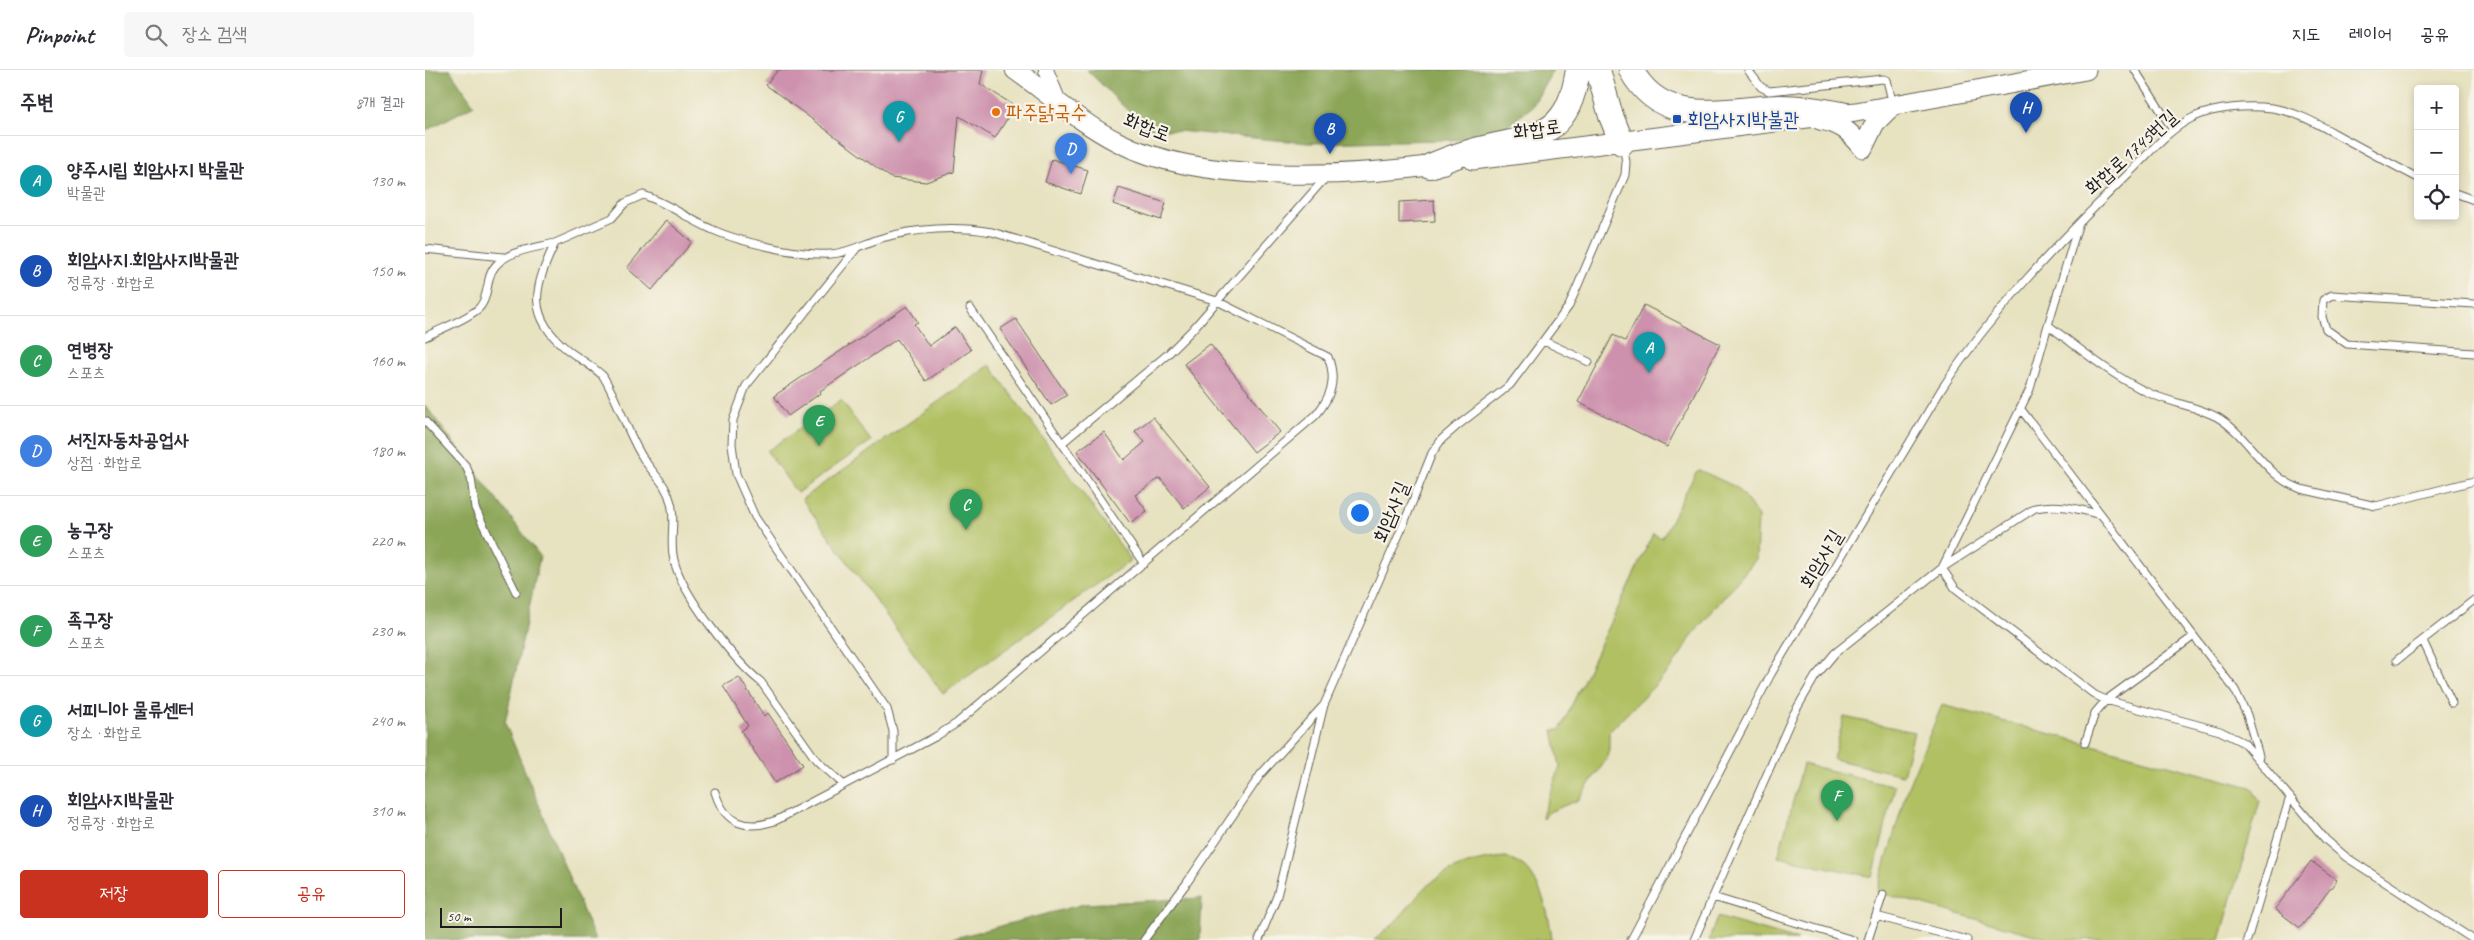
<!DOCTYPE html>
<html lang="ko">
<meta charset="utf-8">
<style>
body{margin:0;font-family:Caveat,"Poor Story",sans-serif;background:#f7f7f7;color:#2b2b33}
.controls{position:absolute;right:15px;top:15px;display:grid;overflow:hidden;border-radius:5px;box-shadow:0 2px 8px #0003}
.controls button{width:45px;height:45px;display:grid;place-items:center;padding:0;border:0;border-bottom:1px solid #e1e1e2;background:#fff;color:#2b2b33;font:25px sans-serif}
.scale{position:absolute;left:15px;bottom:12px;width:122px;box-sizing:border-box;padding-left:5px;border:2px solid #1c1c1c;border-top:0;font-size:14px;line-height:18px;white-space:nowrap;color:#1c1c1c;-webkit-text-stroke:4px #f7f3e8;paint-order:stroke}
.you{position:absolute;left:934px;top:442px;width:18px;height:18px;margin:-12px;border:4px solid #fff;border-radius:50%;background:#1a73e8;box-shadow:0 0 0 8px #1a73e833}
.badge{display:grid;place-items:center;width:32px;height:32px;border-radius:50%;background:#c8321e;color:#fff;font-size:16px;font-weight:700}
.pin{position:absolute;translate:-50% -41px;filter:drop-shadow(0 1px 2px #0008)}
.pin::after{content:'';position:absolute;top:26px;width:18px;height:15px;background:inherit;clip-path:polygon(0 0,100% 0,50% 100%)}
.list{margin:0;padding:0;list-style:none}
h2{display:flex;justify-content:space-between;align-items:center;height:65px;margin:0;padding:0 20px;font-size:21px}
h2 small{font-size:16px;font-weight:400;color:#7c7c81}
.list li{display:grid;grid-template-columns:32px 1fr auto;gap:15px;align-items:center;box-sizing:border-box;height:90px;padding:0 20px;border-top:1px solid #e1e1e2}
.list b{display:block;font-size:19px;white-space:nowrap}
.list p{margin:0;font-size:16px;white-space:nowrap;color:#7c7c81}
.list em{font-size:16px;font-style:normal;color:#7c7c81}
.actions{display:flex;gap:10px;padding:15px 20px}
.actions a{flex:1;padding:11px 0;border:1px solid #c8321e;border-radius:5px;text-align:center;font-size:18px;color:#c8321e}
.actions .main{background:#c8321e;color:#fff}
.icon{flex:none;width:28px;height:28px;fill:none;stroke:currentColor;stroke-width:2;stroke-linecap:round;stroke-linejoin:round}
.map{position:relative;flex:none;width:2049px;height:870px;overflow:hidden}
header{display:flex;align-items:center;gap:30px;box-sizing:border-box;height:70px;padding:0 25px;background:#fff;border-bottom:1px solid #e1e1e2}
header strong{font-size:24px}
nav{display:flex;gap:28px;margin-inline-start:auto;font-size:18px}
.search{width:350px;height:45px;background:#f7f7f7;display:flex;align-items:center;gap:12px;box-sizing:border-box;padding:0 18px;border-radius:5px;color:#7c7c81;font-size:19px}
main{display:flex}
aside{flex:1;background:#fff}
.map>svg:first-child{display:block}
</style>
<header>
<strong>Pinpoint</strong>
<div class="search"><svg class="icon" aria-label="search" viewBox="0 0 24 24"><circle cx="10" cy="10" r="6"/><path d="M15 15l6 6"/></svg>장소 검색</div>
<nav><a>지도</a><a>레이어</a><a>공유</a></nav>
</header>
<main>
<aside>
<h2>주변<small>8개 결과</small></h2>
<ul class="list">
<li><span class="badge" style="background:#0f9aa8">A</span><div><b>양주시립 회암사지 박물관</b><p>박물관</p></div><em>130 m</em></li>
<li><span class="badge" style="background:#1a4fb4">B</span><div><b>회암사지.회암사지박물관</b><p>정류장 · 화합로</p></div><em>150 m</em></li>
<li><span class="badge" style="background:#2e9e5b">C</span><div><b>연병장</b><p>스포츠</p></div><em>160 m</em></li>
<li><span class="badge" style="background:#3f7fe0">D</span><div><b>서진자동차공업사</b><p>상점 · 화합로</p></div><em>180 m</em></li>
<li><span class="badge" style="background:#2e9e5b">E</span><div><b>농구장</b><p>스포츠</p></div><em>220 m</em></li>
<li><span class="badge" style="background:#2e9e5b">F</span><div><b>족구장</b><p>스포츠</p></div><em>230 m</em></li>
<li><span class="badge" style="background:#0f9aa8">G</span><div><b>서피니아 물류센터</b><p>장소 · 화합로</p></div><em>240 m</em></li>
<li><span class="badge" style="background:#1a4fb4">H</span><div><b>회암사지박물관</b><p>정류장 · 화합로</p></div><em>310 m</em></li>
</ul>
<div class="actions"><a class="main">저장</a><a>공유</a></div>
</aside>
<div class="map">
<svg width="2049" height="870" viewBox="0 0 2049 870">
<rect width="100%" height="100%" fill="#f7f3e8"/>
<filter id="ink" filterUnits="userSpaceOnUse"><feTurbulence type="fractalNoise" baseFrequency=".02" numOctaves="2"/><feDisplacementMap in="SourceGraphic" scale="10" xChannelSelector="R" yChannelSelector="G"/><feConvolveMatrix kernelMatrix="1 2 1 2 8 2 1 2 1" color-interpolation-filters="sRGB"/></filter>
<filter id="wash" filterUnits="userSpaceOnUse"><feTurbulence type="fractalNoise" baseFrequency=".0096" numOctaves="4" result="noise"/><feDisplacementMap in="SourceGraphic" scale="20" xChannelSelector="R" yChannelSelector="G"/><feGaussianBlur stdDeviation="1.12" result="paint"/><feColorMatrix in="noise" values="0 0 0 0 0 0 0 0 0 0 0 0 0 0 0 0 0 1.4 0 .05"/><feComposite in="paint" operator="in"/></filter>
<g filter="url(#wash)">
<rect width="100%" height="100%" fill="#e7e2c0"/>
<path fill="#b0c062" stroke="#666e3f" d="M565,295l141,195 -188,134 -141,-195z
M416,330l30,41 -74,52 -30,-42z
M1274,400l37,17 14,17 8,13 -2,42 -62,74 -23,36 -62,63v18l-3,10 -28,40 -29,12 -6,7 -1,-3 18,-49 -7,-37h7l93,-196 9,4 34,-66z
M1517,635l309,82 9,14 -40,139h-167l-176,-48 30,-103z
M1419,647l70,15 -11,43 -70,-16z
M1378,694l92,22 -22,91 -95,-20z
M1081,787c7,3 15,6 21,12 15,17 23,48 25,71h-178c20,-14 32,-31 48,-49 21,-22 54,-32 84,-34z
M1292,847l81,23h-89z"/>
<path fill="#8ca658" stroke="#54613a" d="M0,0h25l24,35 -49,26z
M662,0h466l-21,37 -42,32 -182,4 -163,-15z
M0,335l115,151 -35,167 90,217h-170z
M777,828l-2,42h-253l137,-36z"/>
<g id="blocks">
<path fill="#cd91ad" d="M353,0h205l-3,14 35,22 -20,32 -36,-22 -5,56 -28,10 -35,-4 -125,-93z
M627,89l36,11 -7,24 -36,-12z
M694,118l47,15 -5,17 -48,-16z
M1009,130l1,21 -36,2v-21z
M241,150l26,22 -40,48 -25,-22z
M1219,235l76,39 -53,103 -89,-45 35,-67 12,6z
M482,236l11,16 -4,2 15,22 26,-19 16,23 -45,31 -29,-42 -77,52 1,2 -33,23 -14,-20z
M591,249l51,76 -16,10 -51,-76z
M785,274l70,88 -26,20 -70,-88z
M728,347l57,70 -26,21 -24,-30 -25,17 12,16 -17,12 -53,-72 27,-19 20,28 21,-18 -10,-11z
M314,607l25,39 4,-3 35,52 -28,18 -34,-52 7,-5 -25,-40z
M1886,791l26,19 -37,48 -25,-19z"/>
</g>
</g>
<g filter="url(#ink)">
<use href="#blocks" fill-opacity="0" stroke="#636155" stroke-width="1"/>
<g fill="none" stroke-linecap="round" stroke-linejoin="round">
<defs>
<path id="service" d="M1323,0l13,17 8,4 114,-12 4,1 6,25
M1710,0l38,60
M2030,123l19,7
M1653,156l-30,99c32,24 64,51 101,68 22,10 47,13 68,24 33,19 46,59 84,72l75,17 98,-25
M0,179l78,8
M431,179l-110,137 -13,34 -1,24 4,30 19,43 132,192 6,22v29
M2049,234l-142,-9 -9,5 -1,17 4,12 21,15 127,9
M545,238l174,256
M1623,255l-18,64 -88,179 13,20 140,107 11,5 114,31 24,12 82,97 20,17 128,83
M0,267c15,-8 43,-18 54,-29 7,-7 8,-20 10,-29 6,-28 43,-30 66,-36
M1119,271l45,21
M1595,338l215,282 12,25 12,41
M0,351l41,45 5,12 4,30 41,84
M637,373l106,-89 24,-24 133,-152
M1998,571l29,62
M1972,590l77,-60
M1660,673l10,-30 11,-13 88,-64
M290,722c10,33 32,39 62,28l158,-83 22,-14 359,-308c15,-18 21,-35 12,-58l-111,-56 -225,-69c-35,-6 -76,-4 -110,6 -17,5 -33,15 -51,16 -30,2 -92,-12 -120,-25 -23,-10 -43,-26 -68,-34l-18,8 -13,15 -57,25c-21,45 -30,73 14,108 12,9 24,15 34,25 16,26 24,57 40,82 10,16 24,26 28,45 5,18 -2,38 3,57 7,33 60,101 87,122l56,79 27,24
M1288,827l140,43
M1451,846l91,24
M719,870l42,-56 75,-110 61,-67
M834,870l18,-44 47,-191 78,-177 30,-75 10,-14 15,-13 53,-41 59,-79 56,-131 1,-13 -3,-17
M1206,870l140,-266 170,-284c52,-80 117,-147 185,-214 21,-20 42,-47 68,-59 23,-10 54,-12 78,-9 27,4 49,18 73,31 24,13 48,26 73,39
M1269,870l99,-225 22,-38 20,-24 107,-85 93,-60c24,-5 43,1 66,7
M1443,870l15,-46
M1822,870l43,-143"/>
<path id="minor" d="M621,0l13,32"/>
<path id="secondary" d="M590,0c34,24 65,53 103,72 84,43 233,35 326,22
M1395,50c21,3 30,12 43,28l12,-25 18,-18
M1048,90l383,-48 230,-42"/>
<path id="motorway" d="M1173,0l13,46 11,27
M1206,0c32,60 94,38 149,37 21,0 41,3 62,7
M1005,96c19,-8 38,-15 58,-19 56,-12 80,-14 90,-77"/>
</defs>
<use href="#service" stroke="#636155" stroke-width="9"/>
<use href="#minor" stroke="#636155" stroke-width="16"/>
<use href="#secondary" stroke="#636155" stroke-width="21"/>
<use href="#motorway" stroke="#636155" stroke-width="26"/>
<use href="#service" stroke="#fff" stroke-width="7"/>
<use href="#minor" stroke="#fff" stroke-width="14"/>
<use href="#secondary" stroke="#fff" stroke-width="19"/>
<use href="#motorway" stroke="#fff" stroke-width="24"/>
</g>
</g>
<circle fill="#e8710a" stroke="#f7f3e8" stroke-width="2" cx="571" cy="42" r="5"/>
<rect fill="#1a4fb4" stroke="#f7f3e8" stroke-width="2" x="1247" y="44" width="10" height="10" rx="2.5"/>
<g text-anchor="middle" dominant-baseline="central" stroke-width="4.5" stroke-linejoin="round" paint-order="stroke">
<g font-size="20" fill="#c56008" stroke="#f7f3e8" text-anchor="start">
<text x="581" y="42">파주닭국수</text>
</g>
<g font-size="20" fill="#164399" stroke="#f7f3e8" text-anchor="start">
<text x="1262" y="49">회암사지박불관</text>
</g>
<g font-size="20" fill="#1c1c1c" stroke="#f7f3e8">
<text transform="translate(722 57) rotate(21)">화합로</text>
<text transform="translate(1112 59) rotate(-7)">화합로</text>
<text transform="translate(1706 82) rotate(-42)">화합로1745번길</text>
<text transform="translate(966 442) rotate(-68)">회암사길</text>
<text transform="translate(1396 489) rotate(-59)">회암사길</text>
</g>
</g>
</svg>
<div class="controls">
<button>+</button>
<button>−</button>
<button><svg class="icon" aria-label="locate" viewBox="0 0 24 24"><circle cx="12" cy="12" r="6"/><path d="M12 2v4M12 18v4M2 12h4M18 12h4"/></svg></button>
</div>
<div class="scale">50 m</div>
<div class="you"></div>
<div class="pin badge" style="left:1224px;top:303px;background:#0f9aa8">A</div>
<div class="pin badge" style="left:905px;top:84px;background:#1a4fb4">B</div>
<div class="pin badge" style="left:541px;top:460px;background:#2e9e5b">C</div>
<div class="pin badge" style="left:646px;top:104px;background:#3f7fe0">D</div>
<div class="pin badge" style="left:394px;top:376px;background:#2e9e5b">E</div>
<div class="pin badge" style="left:1412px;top:751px;background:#2e9e5b">F</div>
<div class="pin badge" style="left:474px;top:72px;background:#0f9aa8">G</div>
<div class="pin badge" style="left:1601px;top:63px;background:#1a4fb4">H</div>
</div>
</main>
